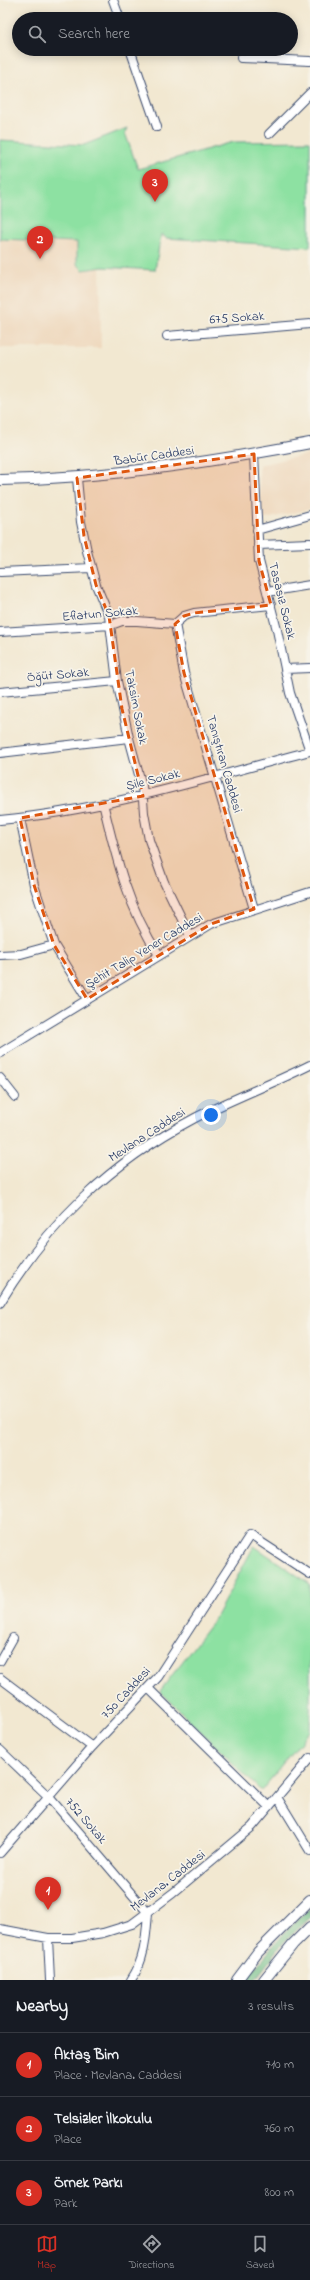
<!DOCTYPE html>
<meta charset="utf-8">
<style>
body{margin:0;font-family:"Indie Flower",sans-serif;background:#242831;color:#f1f3f6}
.you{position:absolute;left:211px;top:1115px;width:14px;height:14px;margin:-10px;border:3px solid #fff;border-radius:50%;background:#1a73e8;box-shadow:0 0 0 6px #1a73e833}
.badge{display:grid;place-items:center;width:26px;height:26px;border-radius:50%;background:#d93025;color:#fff;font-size:13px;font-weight:700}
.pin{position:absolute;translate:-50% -33px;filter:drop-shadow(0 1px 2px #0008)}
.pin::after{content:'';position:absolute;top:21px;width:14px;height:12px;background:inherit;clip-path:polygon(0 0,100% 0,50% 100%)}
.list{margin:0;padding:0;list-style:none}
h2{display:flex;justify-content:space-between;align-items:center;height:52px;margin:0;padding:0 16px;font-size:17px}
h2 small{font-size:13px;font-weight:400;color:#9ea1a6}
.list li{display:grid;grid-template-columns:26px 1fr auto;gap:12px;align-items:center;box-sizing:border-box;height:64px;padding:0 16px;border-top:1px solid #363941}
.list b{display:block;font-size:15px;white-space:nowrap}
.list p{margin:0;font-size:13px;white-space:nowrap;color:#9ea1a6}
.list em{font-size:13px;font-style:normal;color:#9ea1a6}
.icon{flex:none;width:22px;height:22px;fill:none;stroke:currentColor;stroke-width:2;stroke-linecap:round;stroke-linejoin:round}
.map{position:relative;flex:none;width:310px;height:1980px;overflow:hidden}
.search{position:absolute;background:#171b24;box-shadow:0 2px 10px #0003;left:12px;right:12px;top:12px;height:44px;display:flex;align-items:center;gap:10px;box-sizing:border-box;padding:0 14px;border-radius:22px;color:#9ea1a6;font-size:15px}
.sheet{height:244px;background:#171b24}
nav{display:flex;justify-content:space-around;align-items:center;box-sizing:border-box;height:56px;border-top:1px solid #363941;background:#171b24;font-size:11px;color:#9ea1a6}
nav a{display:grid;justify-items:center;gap:2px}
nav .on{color:#d93025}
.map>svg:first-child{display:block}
</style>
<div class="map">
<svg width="310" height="1980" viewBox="0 0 310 1980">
<rect width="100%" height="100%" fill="#f7f3e8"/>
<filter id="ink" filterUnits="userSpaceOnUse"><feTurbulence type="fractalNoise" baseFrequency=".025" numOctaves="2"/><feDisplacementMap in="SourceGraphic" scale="8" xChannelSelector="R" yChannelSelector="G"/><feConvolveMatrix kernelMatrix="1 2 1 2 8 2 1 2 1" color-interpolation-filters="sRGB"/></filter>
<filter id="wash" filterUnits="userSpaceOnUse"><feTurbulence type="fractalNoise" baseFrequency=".012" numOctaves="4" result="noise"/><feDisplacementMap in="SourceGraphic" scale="16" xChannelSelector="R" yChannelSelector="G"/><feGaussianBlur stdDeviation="0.9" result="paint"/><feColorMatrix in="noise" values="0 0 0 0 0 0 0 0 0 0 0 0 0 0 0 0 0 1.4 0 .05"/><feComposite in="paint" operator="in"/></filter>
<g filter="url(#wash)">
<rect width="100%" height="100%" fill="#f2e8d1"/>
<path fill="#eed7bb" d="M0,239l77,3v22l6,6 17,-3 1,81h-101z
M310,454v55l-49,11 -2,-55z"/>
<path fill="#8de1a2" stroke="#548880" d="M127,128l-2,5 13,36 95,-27 77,-1v106l-144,-9 -5,-4 -6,36 -52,-3 -20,3 -6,-6v-22l-77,-3v-99l84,5z
M254,1546l56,38v147l-49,60 -101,-100 54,-71z"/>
<path fill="#72bf88" stroke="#467773" d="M310,1909v9l-26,24 -29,38h-10l44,-53z"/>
</g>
<g filter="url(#ink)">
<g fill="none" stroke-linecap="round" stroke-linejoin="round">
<defs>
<path id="minor" d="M113,0l7,19
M130,49l27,78
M241,58l69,3
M269,134l41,-41
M167,336l143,-12
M254,454l5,107 18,69 13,63 20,58
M77,478l4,44 6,29 9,34 13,31 8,65 12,57 13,48 2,27 5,27 15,42 26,54
M257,530l53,-15
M258,545l52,-2
M0,572l91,-4
M267,592l43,-7
M175,624l9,49 70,236
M175,624l9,-8 10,-3 77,-8
M0,632l111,-7 11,-4h15l38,3
M285,669l25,-1
M0,692l117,-11
M0,753l129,-15
M103,803c13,55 25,105 56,152
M20,818l14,67 20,60 33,54
M0,820c106,-10 208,-42 310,-69
M0,955l21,-1 33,-9
M0,1053l211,-129 99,-32
M0,1078l15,19
M0,1303c49,-81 110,-140 195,-185 37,-19 77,-34 115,-53
M0,1661l13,-23
M0,1678l92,69
M148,1688l121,119
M0,1750l49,47 99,116c-2,24 -3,47 -17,67
M277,1797l33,54
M0,1853l92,-106 66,-70 92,-142 60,39
M0,1929l48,9h24l31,-5 29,-9 41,-31 79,-66 58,-69
M48,1938l2,42"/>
<path id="major" d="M0,480c105,-2 207,-17 310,-37
M237,1980l21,-28 52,-52
M264,1980l29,-36 17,-17"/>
</defs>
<use href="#minor" stroke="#3b4b6f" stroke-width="10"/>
<use href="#major" stroke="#3b4b6f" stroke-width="12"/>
<use href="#minor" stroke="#fff" stroke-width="8"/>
<use href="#major" stroke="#fff" stroke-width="10"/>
</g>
</g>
<path fill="#de5710" fill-opacity="0.2" stroke="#de5710" stroke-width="3" stroke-dasharray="8 5" stroke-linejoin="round" d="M254,454l5,107 12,44 -77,8 -10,3 -9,8 9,49 70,236 -43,15 -124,75 -33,-54 -20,-60 -14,-67 123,-22 -21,-87 -13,-93 -13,-31 -12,-49 -7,-58z"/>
<g text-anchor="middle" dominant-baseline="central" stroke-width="3.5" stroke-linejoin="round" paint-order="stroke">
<g font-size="13" fill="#1b2f5e" stroke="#f7f3e8">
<text transform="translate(237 318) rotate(-4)">675 Sokak</text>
<text transform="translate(154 456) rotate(-8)">Babür Caddesi</text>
<text transform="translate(282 601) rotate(76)">Tasasız Sokak</text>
<text transform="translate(100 614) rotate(-5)">Eflatun Sokak</text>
<text transform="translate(58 675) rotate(-5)">Öğüt Sokak</text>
<text transform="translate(136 707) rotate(79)">Taksim Sokak</text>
<text transform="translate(224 764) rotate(74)">Tanıştıran Caddesi</text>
<text transform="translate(153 780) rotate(-14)">Şile Sokak</text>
<text transform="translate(144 951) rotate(-31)">Şehit Talip Yener Caddesi</text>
<text transform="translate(147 1135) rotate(-33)">Mevlana Caddesi</text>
<text transform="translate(126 1693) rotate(-47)">750 Caddesi</text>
<text transform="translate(86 1821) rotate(49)">752 Sokak</text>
<text transform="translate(168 1881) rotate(-38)">Mevlana. Caddesi</text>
</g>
</g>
</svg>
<div class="you"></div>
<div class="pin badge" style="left:48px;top:1910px">1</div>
<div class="pin badge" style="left:40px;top:259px">2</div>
<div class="pin badge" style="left:155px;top:202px">3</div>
<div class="search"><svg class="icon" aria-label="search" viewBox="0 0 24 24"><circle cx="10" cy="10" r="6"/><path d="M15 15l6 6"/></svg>Search here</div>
</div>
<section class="sheet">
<h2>Nearby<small>3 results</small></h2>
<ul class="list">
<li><span class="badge">1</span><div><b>Aktaş Bim</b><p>Place · Mevlana. Caddesi</p></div><em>710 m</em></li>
<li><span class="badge">2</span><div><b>Telsizler İlkokulu</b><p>Place</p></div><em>760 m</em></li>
<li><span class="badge">3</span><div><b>Örnek Parkı</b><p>Park</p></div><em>800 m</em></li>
</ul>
</section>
<nav>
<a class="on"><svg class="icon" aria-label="map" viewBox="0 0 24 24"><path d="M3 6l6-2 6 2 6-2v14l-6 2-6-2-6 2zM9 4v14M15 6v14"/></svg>Map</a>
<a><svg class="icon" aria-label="directions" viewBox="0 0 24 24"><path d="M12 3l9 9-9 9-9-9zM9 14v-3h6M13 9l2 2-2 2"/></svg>Directions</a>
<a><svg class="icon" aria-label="saved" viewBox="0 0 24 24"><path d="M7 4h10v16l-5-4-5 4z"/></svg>Saved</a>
</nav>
